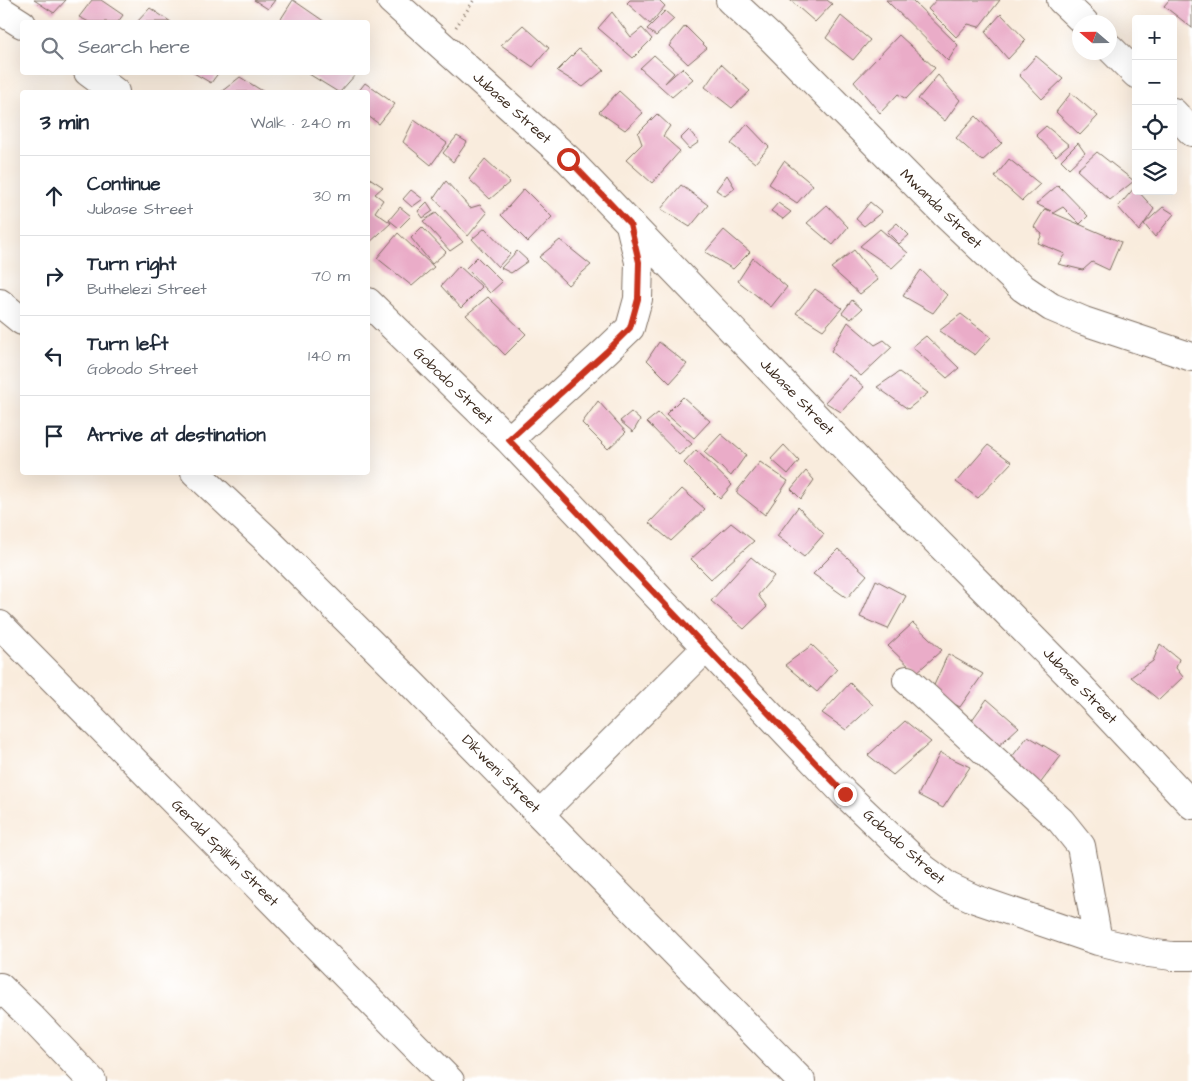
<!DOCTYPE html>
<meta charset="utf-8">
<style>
body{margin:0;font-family:"Architects Daughter",sans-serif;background:#f6f6f7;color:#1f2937}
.controls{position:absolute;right:15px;top:15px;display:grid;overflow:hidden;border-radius:5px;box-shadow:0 5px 20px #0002}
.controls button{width:45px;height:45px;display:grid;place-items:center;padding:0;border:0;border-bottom:1px solid #e0e1e3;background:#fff;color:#1f2937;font:25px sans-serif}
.compass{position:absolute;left:1072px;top:15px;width:45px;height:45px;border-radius:50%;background:#fff;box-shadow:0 5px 20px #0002;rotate:290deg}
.stop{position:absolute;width:15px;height:15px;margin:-11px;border:4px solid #c8321e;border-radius:50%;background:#fff}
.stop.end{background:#c8321e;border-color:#fff;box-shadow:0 1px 5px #0008}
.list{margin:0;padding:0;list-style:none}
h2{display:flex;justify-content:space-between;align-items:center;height:65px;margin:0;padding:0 20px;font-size:21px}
h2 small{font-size:16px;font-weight:400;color:#747a83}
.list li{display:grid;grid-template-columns:32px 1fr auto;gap:15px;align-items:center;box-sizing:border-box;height:80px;padding:0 20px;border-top:1px solid #e0e1e3}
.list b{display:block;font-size:19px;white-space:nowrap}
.list p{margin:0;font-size:16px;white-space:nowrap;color:#747a83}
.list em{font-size:16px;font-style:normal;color:#747a83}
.icon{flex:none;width:28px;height:28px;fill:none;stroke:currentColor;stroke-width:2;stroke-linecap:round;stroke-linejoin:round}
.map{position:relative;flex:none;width:1192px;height:1081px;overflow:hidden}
.search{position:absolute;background:#fff;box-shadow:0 5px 20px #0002;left:20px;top:20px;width:350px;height:55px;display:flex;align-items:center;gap:12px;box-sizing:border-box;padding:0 18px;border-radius:5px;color:#747a83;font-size:19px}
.panel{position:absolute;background:#fff;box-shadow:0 5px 20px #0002;left:20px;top:90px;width:350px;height:385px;border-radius:5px}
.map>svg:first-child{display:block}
</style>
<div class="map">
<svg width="1192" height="1081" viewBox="0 0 1192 1081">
<rect width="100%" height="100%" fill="#fff"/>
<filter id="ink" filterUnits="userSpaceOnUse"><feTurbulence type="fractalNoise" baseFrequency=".02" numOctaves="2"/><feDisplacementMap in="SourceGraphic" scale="10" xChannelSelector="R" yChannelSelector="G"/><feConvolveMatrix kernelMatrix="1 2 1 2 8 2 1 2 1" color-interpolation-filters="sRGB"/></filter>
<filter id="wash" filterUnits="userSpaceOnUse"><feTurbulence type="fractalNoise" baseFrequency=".0096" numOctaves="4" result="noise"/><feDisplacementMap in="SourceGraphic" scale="20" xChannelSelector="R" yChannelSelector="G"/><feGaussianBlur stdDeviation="1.12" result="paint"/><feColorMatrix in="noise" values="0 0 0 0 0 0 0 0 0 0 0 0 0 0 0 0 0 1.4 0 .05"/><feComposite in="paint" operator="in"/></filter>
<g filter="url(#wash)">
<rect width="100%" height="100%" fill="#f9ecdd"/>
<g id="blocks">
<path fill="#eaacc8" d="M34,0h32l-12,13z
M92,0h9l22,15 -5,7h-29l-10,-5z
M254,0h21l-7,9z
M293,0l32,22h-46z
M630,0h29l6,6 -15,18 -23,-21z
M790,0h37l5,4 -17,18z
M886,0h26l46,45 -10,16z
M936,0h64l-21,27 -11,-3 -12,13 -28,-28z
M1169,0h23v28l-28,-22z
M150,8l21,14h-34z
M665,11l9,8 -18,17 -9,-7z
M612,12l19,25 11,-9 10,11 -19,19 -35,-30z
M1001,14l25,26 -18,19 -23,-27z
M841,16l29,24 -17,20 -27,-22z
M523,25l26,23 -16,19 -32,-22z
M685,26l22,22 -19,16 -19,-18z
M899,35l36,33 -29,31 -8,-5 -18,19 -26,-31z
M579,49l25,21 -21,17 -26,-16z
M654,55l20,18 -9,10 17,-15 11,11 -21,18 -32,-29z
M1036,56l27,23 -21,20 -23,-24z
M721,64l29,27 -18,17 -27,-21z
M192,72h27l-8,11z
M310,72h44l2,2 -16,18h-2l-29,-18z
M938,75l22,25 -15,21 -27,-22z
M240,77l24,15h-43z
M365,83l30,21 -16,20 -11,-8v-24h-10z
M619,91l24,22 -18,17 -26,-18z
M1071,93l27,23 -18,19 -24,-23z
M657,114l13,12 -7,10 17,15 -28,32 -26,-23 16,-16 -4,-11z
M976,116l26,27 -20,18 -26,-23z
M414,120l33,23 -16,22 -28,-23z
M747,124l22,23 -14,16 -24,-19z
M1046,126l23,19 -13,11 -20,-21z
M689,130l10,12 -10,7 -9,-10z
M457,136l10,6 -14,20 -10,-9z
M1078,143l7,10 -16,15 -8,-8z
M1097,152l37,29 -24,19 -33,-30z
M485,159l25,23 -20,17 -21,-20z
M1009,159l31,25 -18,17 -27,-24z
M784,161l29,24 -16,18 -28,-19z
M727,175l8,13 -10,8 -9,-6z
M368,177l15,10 -8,7 8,6 -8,12 16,11 -23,21z
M446,181l24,27 10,-3 7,8 -19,23 -34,-38z
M681,185l27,20 -18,22 -29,-18z
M1058,185l30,31 -8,8 -17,-17 -10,6 68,29 -12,28 -17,-8 -9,8 -25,-6 7,-10 -27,-11 4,-9 -8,-7 11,-18 6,2 -15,-7z
M1135,187l1,4h2l16,18 -10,15 19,-17 11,7 -19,23 -11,-13 -5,7 -21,-24z
M524,189l28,28 -24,25 -27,-27z
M411,190l12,9 -11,8 -9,-8z
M427,202l6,9 -10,7 -5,-7z
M870,202l12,10 -18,14 -8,-7z
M778,203l13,9 -8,7 -12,-8z
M827,205l21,22 -15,18 -26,-22z
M400,207l11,9 -12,12 -10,-8z
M436,213l27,29 -13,9 -27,-30z
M897,223l12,12 -10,9 -12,-12z
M422,227l24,25 -14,12 -21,-26z
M485,228l25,26 -12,13 -26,-28z
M880,229l28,24 -16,15 -32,-22z
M724,230l26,22 -17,17 -28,-17z
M398,233l36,34 -22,19 -35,-28z
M560,240l31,25 -23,20 -29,-28z
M854,250l24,30 -18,14 -29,-26z
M517,251l11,10 -17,12 -10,-5z
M477,257l25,25 -12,11 -24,-25z
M753,258l34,29 -16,20 -33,-26z
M459,266l23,21 -21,21 -20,-22z
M921,270l26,25 -14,18 -30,-17z
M815,289l27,19 -19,22 -27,-17z
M488,297l38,37 -21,21 -39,-40z
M852,300l10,9 -11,10 -9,-6z
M961,314l30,23 -16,18 -36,-24z
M848,322l27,23 9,-5 8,7 -31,29 -30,-25z
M926,336l33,32 -12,10 -35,-31z
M659,342l28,22 -17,19 -23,-23z
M899,372l29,21 -20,16 -31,-22z
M850,375l14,12 -23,25 -16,-10z
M683,397l27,24 -16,17 -28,-24z
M598,401l28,31 -18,17 -26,-26z
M631,412l9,8 -7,12 -13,-11z
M658,413l34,31 -13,11 -32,-33z
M721,434l25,21 -15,21 -27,-24z
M784,445l15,16 -11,13 -17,-15z
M988,445l24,17 -34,36 -22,-16z
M696,450l36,35 -12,14 -36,-36z
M760,462l28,19 -23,34 -29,-23z
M806,471l8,9 -13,19 -10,-10z
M682,489l23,20 -34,32 -22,-18z
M798,507l26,27 -20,23 -27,-21z
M731,523l23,18 -43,38 -20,-20z
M838,549l29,26 -20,23 -34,-24z
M751,557l23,19 -16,19 9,12 -23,22 -33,-28z
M876,580l30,16 -18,33 -28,-12z
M913,623l29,27 -26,23 -28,-27z
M1160,644l19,15 -3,9 7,9 -24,23 -28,-23 22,-16z
M812,645l25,24 -20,23 -32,-27z
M948,654l35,20 -23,33 -29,-15z
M850,683l23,22 -27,25 -24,-17z
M987,699l32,28 -25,23 -27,-23z
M905,721l26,21 -38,33 -25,-20z
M1028,736l33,20 -25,33 -31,-23z
M940,753l30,14 -27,41 -25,-13z"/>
</g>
</g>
<g filter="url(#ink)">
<use href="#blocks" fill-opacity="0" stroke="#7e6e61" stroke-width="1"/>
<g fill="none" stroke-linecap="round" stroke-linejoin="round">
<defs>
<path id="minor" d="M391,0l177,159 317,330 193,195 114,121
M730,0l41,38 173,175 79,75 28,19 33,14 108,36
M1061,0l23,22
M0,10l22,14
M1110,48l26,26
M88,72l27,20
M1173,112l19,20
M368,302l141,138 336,354 78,74 26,19 26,12 123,42 51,12 23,3h20
M0,303l22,18
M509,440l97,-89 24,-23 8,-29 1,-37 -9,-37
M195,472l69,65 148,147 389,397
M0,625l450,456
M907,680l154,141 20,25 17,95
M540,814l166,-166
M0,987l30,29 62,65"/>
</defs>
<use href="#minor" stroke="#7e6e61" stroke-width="30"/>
<path stroke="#7e6e61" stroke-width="3" stroke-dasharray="1 4" stroke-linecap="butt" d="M456,27l18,-27"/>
<use href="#minor" stroke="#fff" stroke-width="28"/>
</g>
</g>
<g fill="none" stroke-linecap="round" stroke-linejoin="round" filter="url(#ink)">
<path stroke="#c8321e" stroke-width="6" d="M568,159l62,65 9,38 -1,37 -8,29 -24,24 -97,88 336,354"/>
</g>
<g text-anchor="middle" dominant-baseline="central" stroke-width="4" stroke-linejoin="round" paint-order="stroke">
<g font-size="15" fill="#3b2a1e" stroke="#fff">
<text transform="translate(512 108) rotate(42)">Jubase Street</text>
<text transform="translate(941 209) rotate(44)">Mwanda Street</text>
<text transform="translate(453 386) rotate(44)">Gobodo Street</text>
<text transform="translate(797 397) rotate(46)">Jubase Street</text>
<text transform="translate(1080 686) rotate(46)">Jubase Street</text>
<text transform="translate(501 774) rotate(45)">Dikweni Street</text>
<text transform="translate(904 847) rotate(42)">Gobodo Street</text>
<text transform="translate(225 853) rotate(45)">Gerald Spilkin Street</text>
</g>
</g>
</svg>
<div class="controls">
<button>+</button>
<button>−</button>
<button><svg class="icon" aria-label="locate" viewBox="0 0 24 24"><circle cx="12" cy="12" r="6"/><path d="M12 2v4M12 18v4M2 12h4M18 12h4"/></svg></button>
<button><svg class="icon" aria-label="layers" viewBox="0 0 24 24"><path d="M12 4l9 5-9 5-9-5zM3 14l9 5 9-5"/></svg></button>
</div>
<svg class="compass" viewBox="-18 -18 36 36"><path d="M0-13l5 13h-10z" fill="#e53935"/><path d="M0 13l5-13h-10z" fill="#747a83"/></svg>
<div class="stop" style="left:568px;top:159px"></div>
<div class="stop end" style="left:845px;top:794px"></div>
<div class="search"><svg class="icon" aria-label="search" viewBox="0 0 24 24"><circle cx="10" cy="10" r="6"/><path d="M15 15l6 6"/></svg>Search here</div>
<section class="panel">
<h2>3 min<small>Walk · 240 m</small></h2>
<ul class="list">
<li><svg class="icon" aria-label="ahead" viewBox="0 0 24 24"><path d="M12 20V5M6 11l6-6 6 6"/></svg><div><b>Continue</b><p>Jubase Street</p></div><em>30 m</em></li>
<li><svg class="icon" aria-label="right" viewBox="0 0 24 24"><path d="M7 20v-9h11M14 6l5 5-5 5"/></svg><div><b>Turn right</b><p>Buthelezi Street</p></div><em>70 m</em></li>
<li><svg class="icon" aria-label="left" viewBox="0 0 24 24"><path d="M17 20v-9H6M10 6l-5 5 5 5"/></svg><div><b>Turn left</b><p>Gobodo Street</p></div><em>140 m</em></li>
<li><svg class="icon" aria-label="arrive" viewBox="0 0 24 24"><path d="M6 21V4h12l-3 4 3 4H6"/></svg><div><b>Arrive at destination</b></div></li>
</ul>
</section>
</div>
